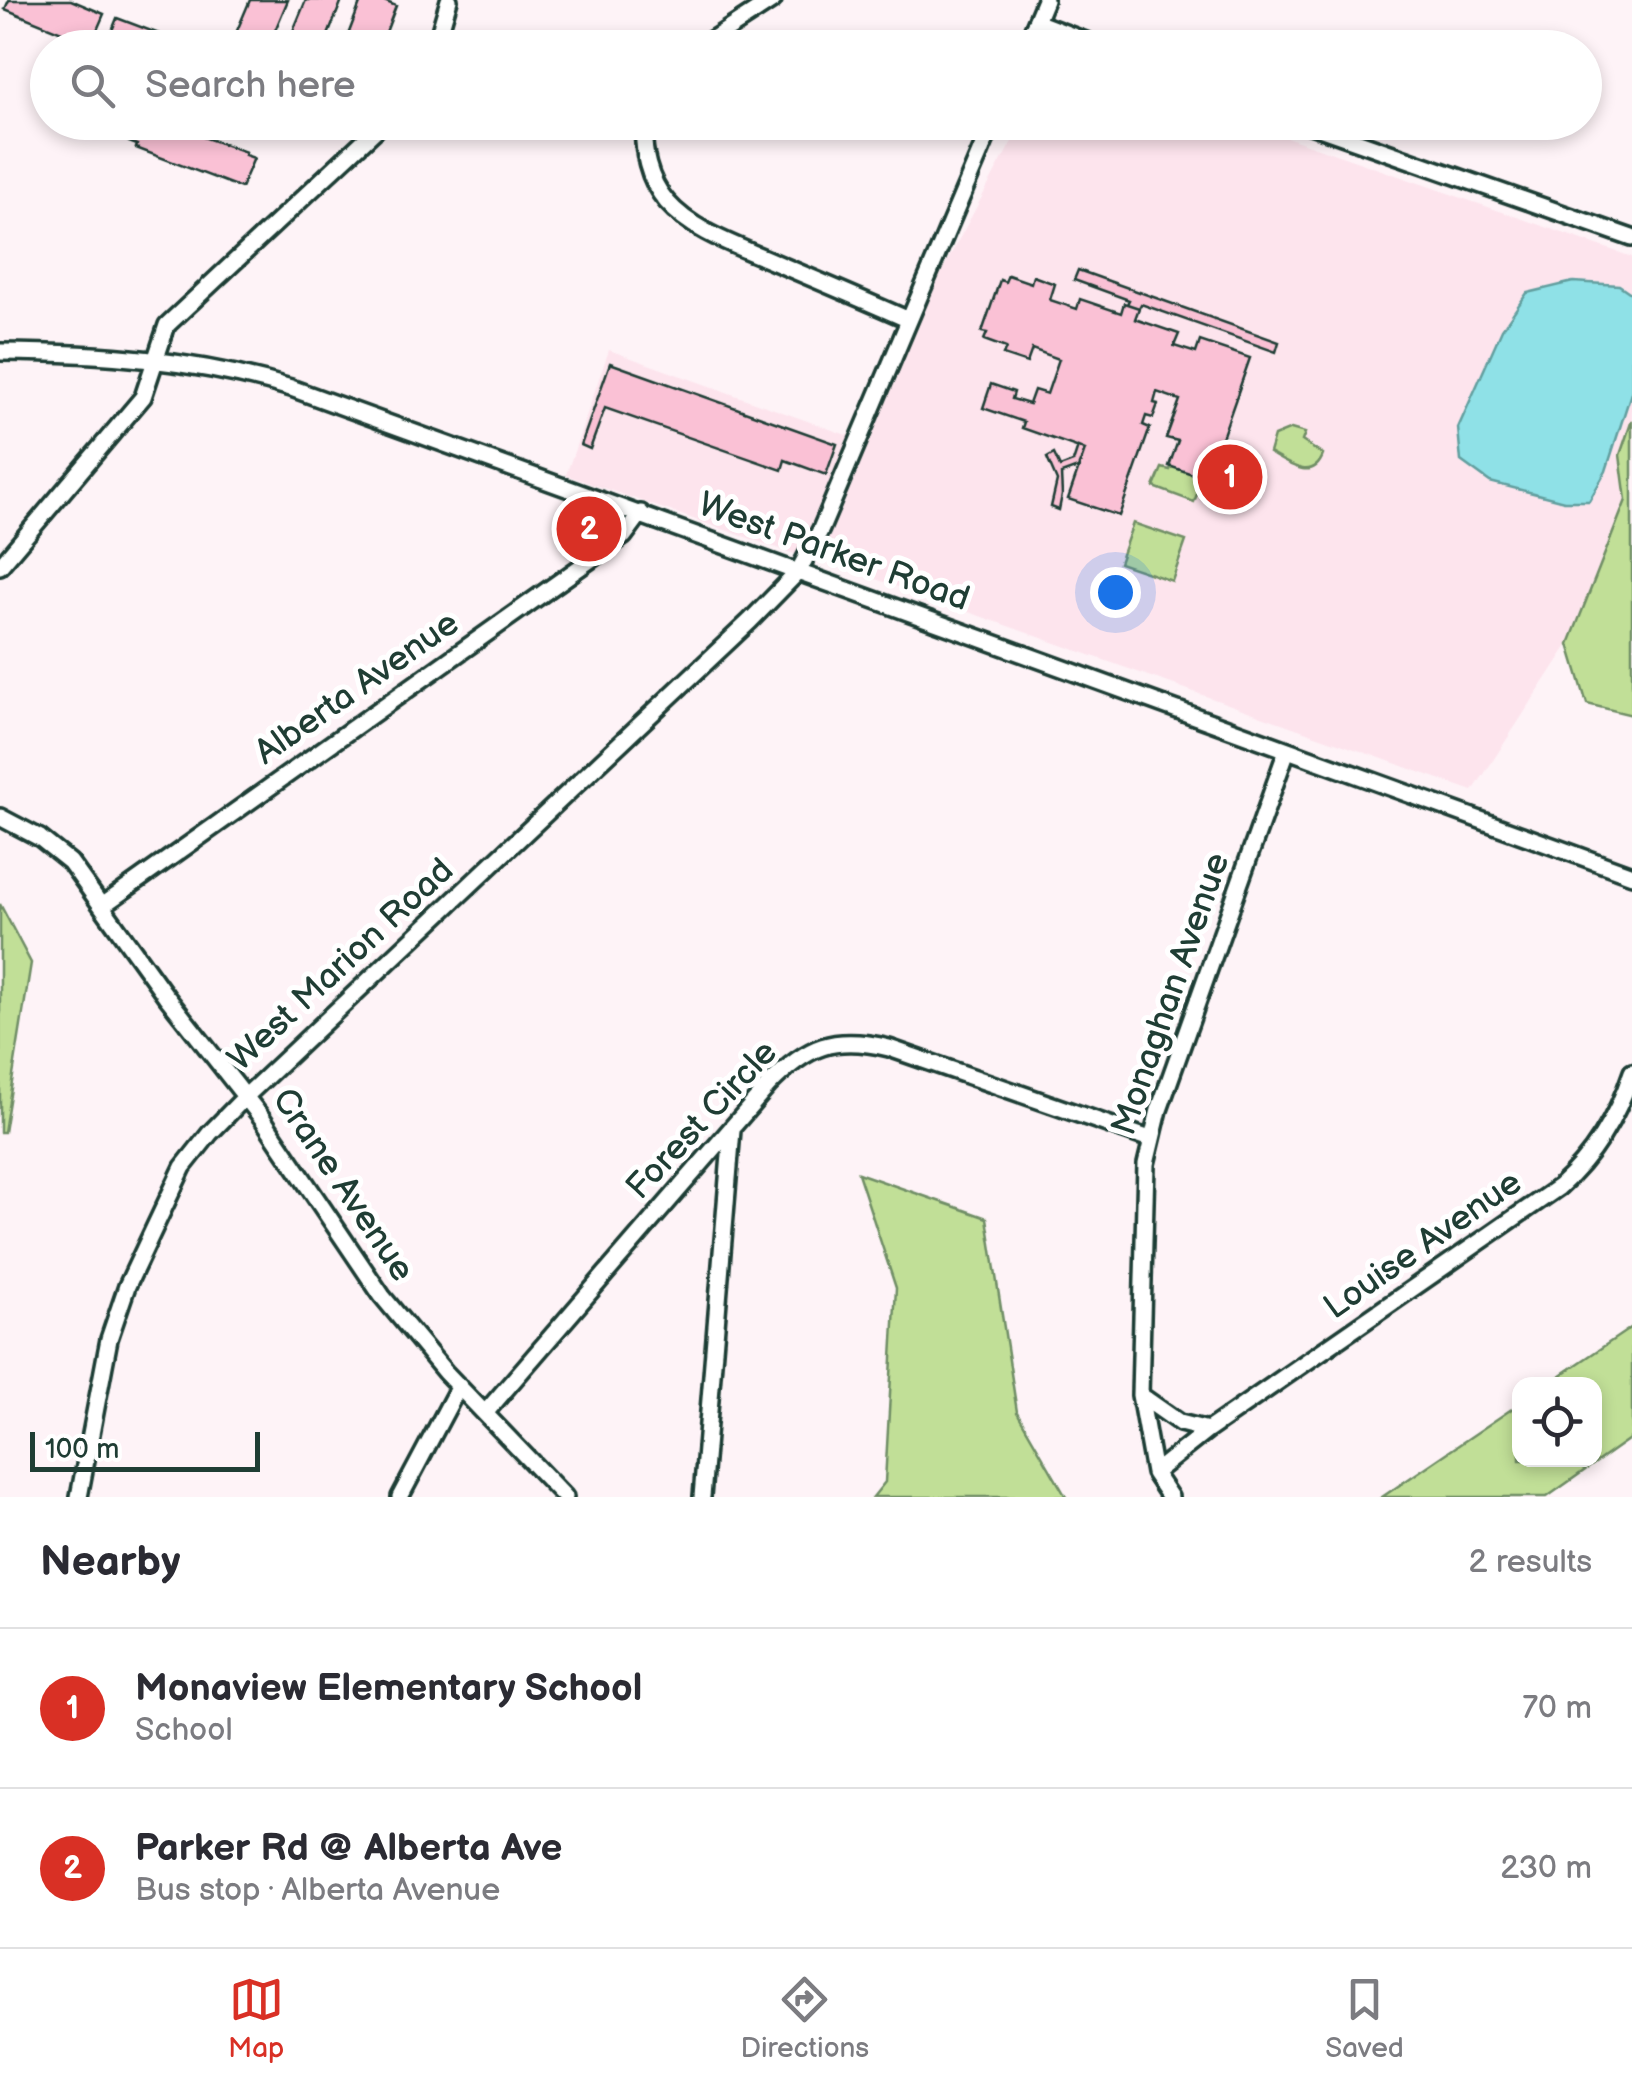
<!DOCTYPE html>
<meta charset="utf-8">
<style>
body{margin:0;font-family:"Balsamiq Sans",sans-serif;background:#f7f7f7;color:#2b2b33}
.controls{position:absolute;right:30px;bottom:30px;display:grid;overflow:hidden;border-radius:20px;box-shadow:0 5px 15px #0003}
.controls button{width:90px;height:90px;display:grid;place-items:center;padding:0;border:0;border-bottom:2px solid #e1e1e2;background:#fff;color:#2b2b33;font:50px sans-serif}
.scale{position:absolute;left:30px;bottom:25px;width:230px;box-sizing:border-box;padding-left:10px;border:5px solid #1f3d34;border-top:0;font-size:28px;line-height:35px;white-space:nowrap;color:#1f3d34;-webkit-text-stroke:8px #fff;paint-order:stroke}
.you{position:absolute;left:1115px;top:592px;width:35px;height:35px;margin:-25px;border:8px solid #fff;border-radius:50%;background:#1a73e8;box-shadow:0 0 0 15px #1a73e833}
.badge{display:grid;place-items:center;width:65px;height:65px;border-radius:50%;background:#d93025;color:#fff;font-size:32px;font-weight:700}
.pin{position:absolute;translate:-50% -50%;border:5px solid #fff;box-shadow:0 2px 10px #0006}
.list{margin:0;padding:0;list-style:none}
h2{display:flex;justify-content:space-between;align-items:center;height:130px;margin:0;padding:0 40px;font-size:42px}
h2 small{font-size:32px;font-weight:400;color:#7c7c81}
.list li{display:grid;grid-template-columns:65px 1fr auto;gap:30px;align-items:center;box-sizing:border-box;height:160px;padding:0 40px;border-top:2px solid #e1e1e2}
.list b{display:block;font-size:38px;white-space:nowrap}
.list p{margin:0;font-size:32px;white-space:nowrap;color:#7c7c81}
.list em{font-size:32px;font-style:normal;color:#7c7c81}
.icon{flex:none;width:55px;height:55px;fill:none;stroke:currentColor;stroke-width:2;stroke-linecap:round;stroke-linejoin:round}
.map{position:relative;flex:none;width:1632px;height:1497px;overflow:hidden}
.search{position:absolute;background:#fff;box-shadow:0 5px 15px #0003;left:30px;right:30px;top:30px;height:110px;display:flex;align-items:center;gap:25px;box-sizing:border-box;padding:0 35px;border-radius:55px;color:#7c7c81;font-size:38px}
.sheet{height:450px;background:#fff}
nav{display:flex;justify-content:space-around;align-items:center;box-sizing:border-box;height:140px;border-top:2px solid #e1e1e2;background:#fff;font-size:28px;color:#7c7c81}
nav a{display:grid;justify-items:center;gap:5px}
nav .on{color:#d93025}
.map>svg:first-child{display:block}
</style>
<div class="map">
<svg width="1632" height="1497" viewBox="0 0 1632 1497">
<rect width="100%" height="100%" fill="#fef3f7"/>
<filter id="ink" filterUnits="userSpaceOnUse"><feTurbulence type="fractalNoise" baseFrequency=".01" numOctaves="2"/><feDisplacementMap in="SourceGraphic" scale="20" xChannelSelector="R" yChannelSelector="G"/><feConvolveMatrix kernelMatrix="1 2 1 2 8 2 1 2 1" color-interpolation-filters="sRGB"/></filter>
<g filter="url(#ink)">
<path fill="#fde4ed" d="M1022,123h224l386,134v163l-12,35 6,44 -57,145 -96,147 -648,-230 -19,-3 -240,-83 43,-125 243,87z"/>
<path fill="#c1df97" stroke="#708e66" stroke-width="2.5" d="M1632,420v295l-45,-11 -18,-60 57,-144 -6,-45z
M1291,429l14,4 -3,8 21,14c-10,28 -36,8 -54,-2l5,-17z
M1172,466l23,9 -1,4 8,2 -8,21 -40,-15 8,-19 8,2z
M1133,523l53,18 -14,40 -53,-18z
M0,904l31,59 -27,169h-4z
M858,1173l129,45 30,194 49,85h-193l12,-15 11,-194z
M1632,1327v110l-85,60h-165l137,-93 1,56h74v-76h-46z"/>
<path fill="#8fe1e7" stroke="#629f9f" stroke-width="2.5" d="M1573,282l46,3 13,9v96l-26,81 -17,30h-25l-74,-19 -29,-21 -3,-33 44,-99 25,-36z"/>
<path fill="#fac1d5" stroke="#1f3d34" stroke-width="2.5" d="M9,0h62l33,14 -13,30 -86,-35z
M250,0h38l-20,47 -32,-14z
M306,0h36l-19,48h-37z
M382,0l14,6 -16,42h-37l18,-47z
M117,18l61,23 10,7h-83z
M137,122h38l15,7 -1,3 57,20 -1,3 9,3 -13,30 -105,-40 1,-3 -8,-3z
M1078,270l201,72 -3,10 -135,-48 -2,4 -12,-4 2,-4 -55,-20z
M1008,275l23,8 2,-7 22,8 -5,16 27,9 3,-10 41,14 3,-10 15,5 -4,11 44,15 -5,12 22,7 4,-12 50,17 -34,97 -9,-3 -9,24 -29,-10 9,-25 -12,-3 14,-38 -23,-8 -3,11 4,1 -5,14 -7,-2 -3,9 7,3 -31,88 -51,-17 17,-49 -63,-22 2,-6 -41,-14 8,-24 23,8 -2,7 17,5 5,-14 13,4 12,-35 -27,-10 -5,14 -24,-8 3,-7 -22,-8 3,-7 -5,-1 18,-52 5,2z
M610,363l227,81 -11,31 -41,-15 -3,10 -177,-62 -15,41 -9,-4z
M1078,447l7,3 -7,18 -17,6 1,21 -3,15 -8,-3 6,-26 -10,-23 7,-4 6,13 13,-5z"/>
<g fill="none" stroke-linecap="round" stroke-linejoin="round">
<defs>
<path id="minor" d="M1036,22l68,26
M435,48l14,-48
M699,48l74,-48
M1025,48l20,-48
M644,122c-2,28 4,58 23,80 26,30 71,44 107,60 45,19 90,38 135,58
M1302,122l330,116
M0,352c102,1 192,7 291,36l1341,487
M0,566l143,-169 24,-72 217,-203
M0,817l40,21 30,24 96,134 96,122 120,178 63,76 120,125
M102,906l522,-370 17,-23
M1140,1395l40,28 28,7 351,-243c36,-32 58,-70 73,-115
M486,1412l282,-326c39,-41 66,-51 121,-38l261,91
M1154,1473l54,-43
M79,1497l30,-158 18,-53 56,-119 27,-34 36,-37 504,-475 48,-49 23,-43 172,-407
M400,1497l59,-111
M702,1497l30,-367
M1170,1497l-16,-24 -14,-78 6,-231 13,-54 128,-360"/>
</defs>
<use href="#minor" stroke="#1f3d34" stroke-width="22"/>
<use href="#minor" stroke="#fff" stroke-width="15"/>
</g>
</g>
<g text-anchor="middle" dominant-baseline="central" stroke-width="10" stroke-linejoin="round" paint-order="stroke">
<g font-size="35" fill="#1f3d34" stroke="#fff">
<text transform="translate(834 552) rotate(20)">West Parker Road</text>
<text transform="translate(357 688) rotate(-35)">Alberta Avenue</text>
<text transform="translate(341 965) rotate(-43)">West Marion Road</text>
<text transform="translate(1171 994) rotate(-71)">Monaghan Avenue</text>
<text transform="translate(702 1120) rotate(-47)">Forest Circle</text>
<text transform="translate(343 1185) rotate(56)">Crane Avenue</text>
<text transform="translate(1423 1245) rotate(-35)">Louise Avenue</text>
</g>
</g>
</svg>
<div class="controls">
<button><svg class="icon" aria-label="locate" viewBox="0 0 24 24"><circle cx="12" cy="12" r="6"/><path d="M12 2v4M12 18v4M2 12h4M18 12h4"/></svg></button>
</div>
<div class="scale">100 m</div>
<div class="you"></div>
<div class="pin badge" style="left:1230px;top:477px">1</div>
<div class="pin badge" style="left:589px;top:529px">2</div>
<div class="search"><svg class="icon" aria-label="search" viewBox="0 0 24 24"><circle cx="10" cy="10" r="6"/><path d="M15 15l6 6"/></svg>Search here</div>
</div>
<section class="sheet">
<h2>Nearby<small>2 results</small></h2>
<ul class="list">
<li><span class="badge">1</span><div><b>Monaview Elementary School</b><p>School</p></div><em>70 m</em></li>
<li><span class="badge">2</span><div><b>Parker Rd @ Alberta Ave</b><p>Bus stop · Alberta Avenue</p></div><em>230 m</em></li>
</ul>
</section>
<nav>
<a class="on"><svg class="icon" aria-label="map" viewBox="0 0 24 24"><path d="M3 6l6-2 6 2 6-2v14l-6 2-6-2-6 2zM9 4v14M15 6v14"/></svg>Map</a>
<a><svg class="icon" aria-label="directions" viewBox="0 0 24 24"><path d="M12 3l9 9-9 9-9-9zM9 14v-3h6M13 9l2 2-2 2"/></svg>Directions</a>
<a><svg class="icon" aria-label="saved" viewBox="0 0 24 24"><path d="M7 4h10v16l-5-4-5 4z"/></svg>Saved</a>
</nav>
